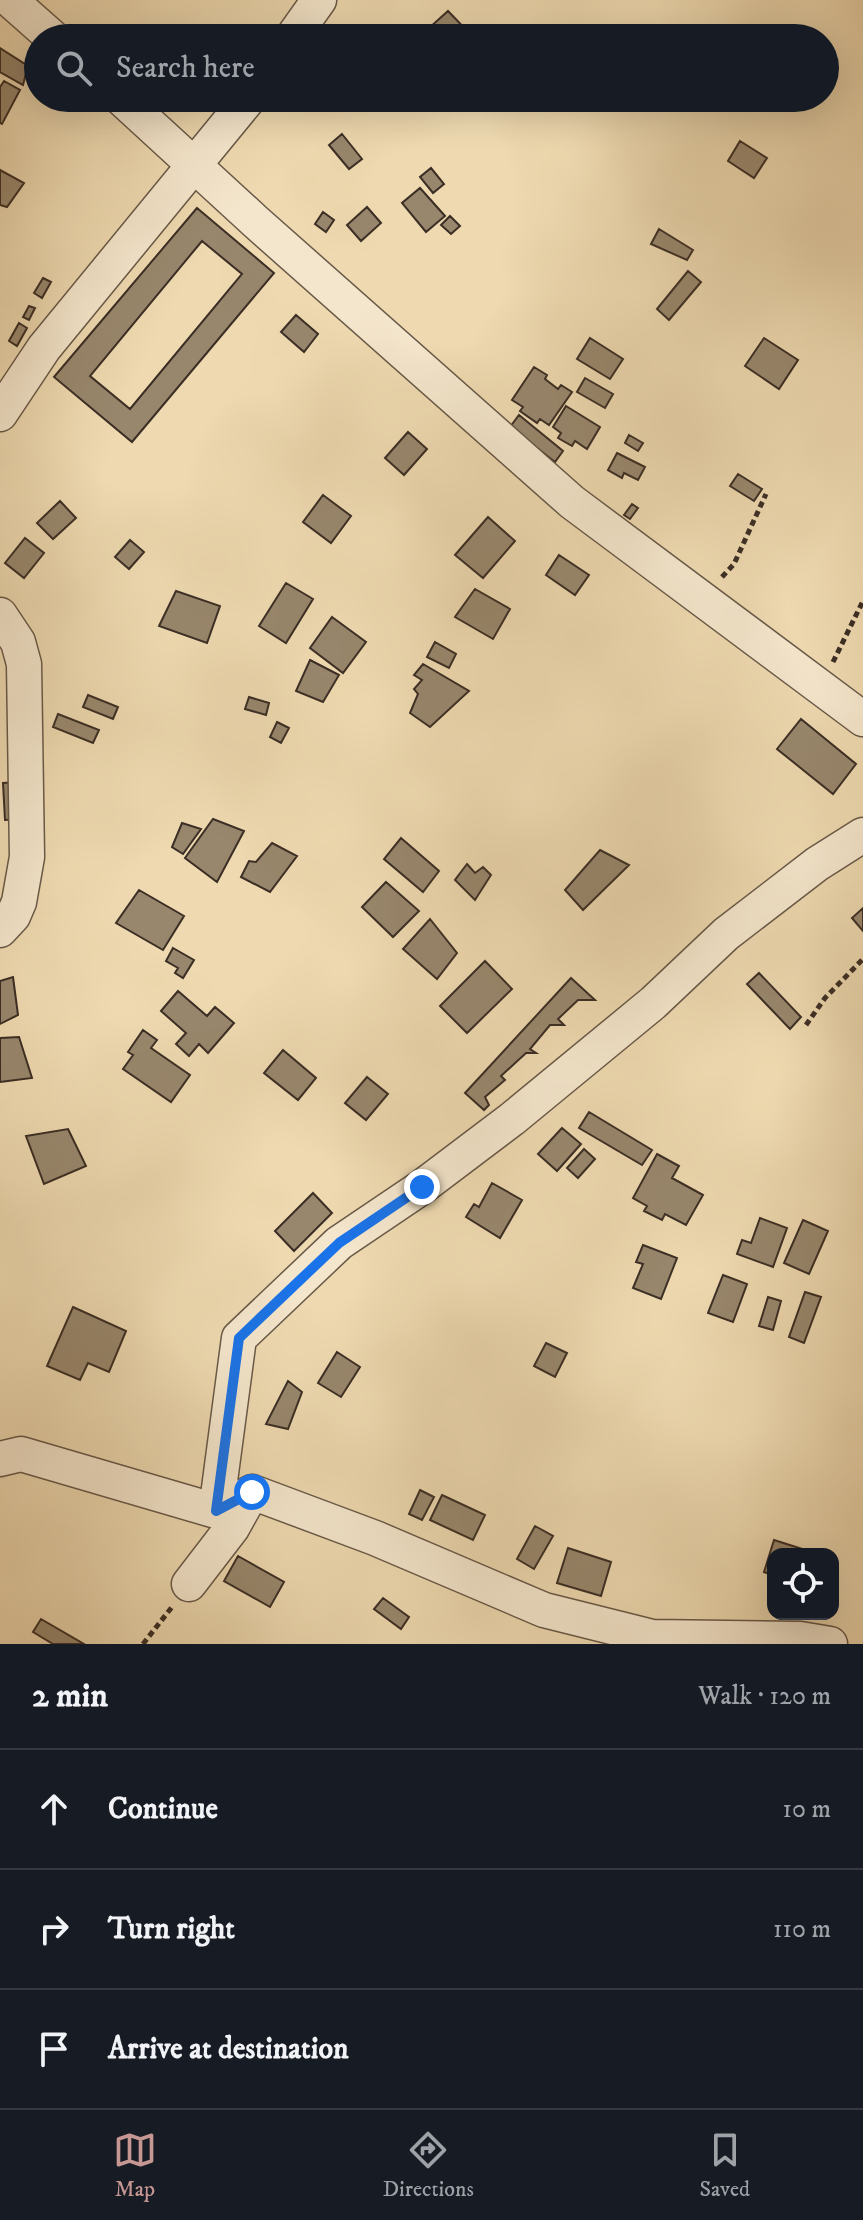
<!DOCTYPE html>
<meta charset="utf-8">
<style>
body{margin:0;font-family:"IM FELL DW Pica",serif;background:#242831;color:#f1f3f6}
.controls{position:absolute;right:24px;bottom:24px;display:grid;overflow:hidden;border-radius:16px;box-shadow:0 8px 32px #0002}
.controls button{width:72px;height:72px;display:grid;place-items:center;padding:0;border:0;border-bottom:2px solid #363941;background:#171b24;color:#f1f3f6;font:40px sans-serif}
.stop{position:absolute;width:24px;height:24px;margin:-18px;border:6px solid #1a73e8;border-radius:50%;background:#fff}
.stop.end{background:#1a73e8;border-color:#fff;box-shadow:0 2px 8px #0008}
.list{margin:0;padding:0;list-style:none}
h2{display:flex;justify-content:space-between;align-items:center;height:104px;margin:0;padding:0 32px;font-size:34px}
h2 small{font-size:26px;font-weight:400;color:#9ea1a6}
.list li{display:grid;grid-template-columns:52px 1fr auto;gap:24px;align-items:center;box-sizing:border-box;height:120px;padding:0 32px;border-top:2px solid #363941}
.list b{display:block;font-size:30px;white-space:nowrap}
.list em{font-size:26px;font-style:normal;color:#9ea1a6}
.icon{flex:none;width:44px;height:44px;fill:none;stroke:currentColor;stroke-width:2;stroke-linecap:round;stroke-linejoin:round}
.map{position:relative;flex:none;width:863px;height:1644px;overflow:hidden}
.search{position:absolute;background:#171b24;box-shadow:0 8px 32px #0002;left:24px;right:24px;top:24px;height:88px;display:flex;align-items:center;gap:20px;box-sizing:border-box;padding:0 28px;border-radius:44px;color:#9ea1a6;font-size:30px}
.sheet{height:464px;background:#171b24}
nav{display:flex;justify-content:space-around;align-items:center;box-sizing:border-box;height:112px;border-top:2px solid #363941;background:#171b24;font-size:22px;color:#9ea1a6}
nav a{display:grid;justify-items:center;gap:4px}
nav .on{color:#c59692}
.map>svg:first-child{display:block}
</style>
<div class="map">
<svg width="863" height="1644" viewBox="0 0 863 1644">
<rect width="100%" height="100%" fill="#eed9b0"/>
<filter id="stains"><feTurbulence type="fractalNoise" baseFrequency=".0025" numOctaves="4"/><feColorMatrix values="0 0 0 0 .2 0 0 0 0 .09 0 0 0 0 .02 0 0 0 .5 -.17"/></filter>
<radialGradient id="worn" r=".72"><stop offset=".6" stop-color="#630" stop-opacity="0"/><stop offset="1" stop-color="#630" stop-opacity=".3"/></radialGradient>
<path fill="#98876d" stroke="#3b2e25" stroke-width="2" fill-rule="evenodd" d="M448,11l26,27h-37l-9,-9z
M0,48l28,18 -5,19 -23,-13z
M4,81l16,9 -18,34 -2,-1v-36z
M342,134l20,25 -13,10 -20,-24z
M740,141l27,17 -13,20 -26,-17z
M431,168l13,16 -11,9 -13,-16z
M0,170l24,13 -17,24 -7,-2z
M420,188l25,28 -19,16 -24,-29z
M367,207l14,16 -20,18 -14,-16z
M197,208l77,65 -142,169 -78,-65zM202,241l40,33 -112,135 -40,-33z
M323,212l11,8 -8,12 -11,-8z
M450,216l10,10 -9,8 -10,-9z
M659,229l34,21 -6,10 -36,-16z
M688,271l13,11 -32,38 -12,-11z
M43,278l8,4 -9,16 -8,-5z
M29,306l6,2 -6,12 -6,-3z
M296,315l22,19 -14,18 -23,-20z
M19,323l8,5 -10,18 -8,-5z
M590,338l33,21 -13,20 -33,-20z
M764,338l34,22 -19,29 -34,-23z
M534,367l13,8 -2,4 13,10 3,-4 11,7 -23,33 -9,-6 -3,4 -17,-12 3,-4 -11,-7z
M585,378l28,16 -8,14 -28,-16z
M566,406l34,21 -13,22 -12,-8 -3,5 -14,-8 3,-5 -8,-6z
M519,415l44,36 -8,11 -45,-35z
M408,432l19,17 -23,26 -19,-17z
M629,435l14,8 -5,8 -13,-8z
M617,453l28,14 -7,13 -14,-7 -2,5 -14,-8z
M738,474l24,15 -8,12 -24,-15z
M323,495l28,21 -20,27 -28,-21z
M60,501l16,17 -23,21 -16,-16z
M632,504l6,4 -8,11 -6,-4z
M488,517l27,24 -32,37 -28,-23z
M25,538l19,15 -20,25 -19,-15z
M130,540l14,12 -15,17 -14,-12z
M559,555l30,20 -14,20 -29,-20z
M286,583l27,16 -27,44 -27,-17z
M475,589l35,20 -17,30 -38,-22z
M176,591l44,15 -13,37 -48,-17z
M332,617l34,25 -23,31 -33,-25z
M435,642l21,12 -7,14 -22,-11z
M310,660l29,15 -16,27 -27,-11z
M423,664l46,27 -39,36 -20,-14 8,-19 -4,-5 8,-9 -8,-5z
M88,695l30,12 -5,12 -30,-12z
M249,697l20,6 -3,12 -21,-6z
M58,714l41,16 -6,13 -40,-16z
M801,719l55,45 -23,30 -56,-45z
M277,722l12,6 -8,15 -11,-6z
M17,782l3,37 -15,1 -2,-37z
M213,819l31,12 -27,51 -32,-24z
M182,823l19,6 -18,25 -11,-7z
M401,838l38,33 -16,21 -39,-33z
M272,843l25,13 -27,36 -29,-15 8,-16 7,1z
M600,850l29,15 -46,45 -18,-20z
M467,864l8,9 8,-6 8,8 -16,25 -20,-20z
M386,882l33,29 -26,26 -31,-30z
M139,890l45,26 -21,34 -47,-27z
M863,908v23l-11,-13z
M430,919l27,34 -20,26 -34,-30z
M173,948l21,12 -11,18 -8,-5 3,-5 -12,-7z
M485,961l27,28 -45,44 -27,-27z
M759,973l42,44 -11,12 -43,-45z
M13,977l5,38 -18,9v-43z
M571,978l24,22h-17l-20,19 6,6h-14l-20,24 6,4h-10l-25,23 4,4 -20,17 4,8 -5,5 -19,-17z
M178,991l29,25 8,-9 19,16 -26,30 -9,-9 -10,12 -13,-12 10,-11 -25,-22z
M143,1030l14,10 -6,8 39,27 -19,27 -48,-33 10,-14 -5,-3z
M19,1037l13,41 -32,4v-44z
M283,1050l33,28 -18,22 -34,-27z
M367,1077l21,17 -22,26 -21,-17z
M589,1112l63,38 -10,15 -63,-37z
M562,1128l19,16 -24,27 -19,-17z
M68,1129l18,37 -42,18 -18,-48z
M584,1149l11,10 -17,19 -11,-10z
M657,1154l22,12 -7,12 31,17 -17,30 -21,-11 -3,6 -18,-9 3,-5 -14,-8z
M492,1183l30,17 -22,38 -34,-21 8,-13 5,3z
M313,1193l19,20 -38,38 -19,-20z
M760,1218l27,10 -14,39 -36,-13 5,-14 9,3z
M803,1220l25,11 -19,43 -25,-11z
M643,1245l34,13 -16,41 -28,-11 10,-24 -7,-2z
M723,1275l24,9 -14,38 -25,-9z
M805,1292l16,5 -17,46 -15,-6z
M768,1297l13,4 -8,29 -14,-4z
M73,1307l53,24 -17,41 -21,-9 -8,17 -33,-14z
M546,1343l21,10 -12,24 -21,-11z
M337,1352l23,15 -19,30 -23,-14z
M288,1381l14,11 -14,37 -22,-5z
M420,1490l14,7 -12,23 -13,-6z
M442,1495l43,20 -12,25 -43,-20z
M535,1526l18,10 -19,33 -17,-10z
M774,1540l44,14h-45v21l-9,-3z
M568,1548l43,14 -10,34 -44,-13z
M238,1556l46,26 -14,25 -46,-26z
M383,1598l26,19 -8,12 -27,-20z
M41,1619l43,25h-31l-20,-12z"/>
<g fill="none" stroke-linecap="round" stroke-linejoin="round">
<defs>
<path id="minor" d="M10,0l43,38
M292,38l27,-38
M121,98l135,124 316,280 291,217
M0,414l44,-66 205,-250
M0,615l18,27 6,22 3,193 -8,45 -6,14 -13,14
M0,1459l21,-5 195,57 23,-173 100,-95 83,-56 90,-68 141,-116 73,-69 91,-70 46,-29
M216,1511l36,-19 123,46 169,72 108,27 148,2 30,5
M189,1584l43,-56 20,-36"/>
</defs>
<use href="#minor" stroke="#685948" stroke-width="37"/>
<path stroke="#3b2e25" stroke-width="5" stroke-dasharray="6 4" stroke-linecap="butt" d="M722,577l12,-13 32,-70
M833,662l30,-61
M806,1025l19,-27 38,-39
M143,1644l29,-37"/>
<use href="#minor" stroke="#f4e6cc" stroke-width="34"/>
</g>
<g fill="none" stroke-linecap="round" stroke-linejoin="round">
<path stroke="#1a73e8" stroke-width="10" d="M252,1492l-36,19 23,-173 100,-95 83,-56"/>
</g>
<rect width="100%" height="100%" filter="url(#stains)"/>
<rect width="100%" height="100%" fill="url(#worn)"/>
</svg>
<div class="controls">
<button><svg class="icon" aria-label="locate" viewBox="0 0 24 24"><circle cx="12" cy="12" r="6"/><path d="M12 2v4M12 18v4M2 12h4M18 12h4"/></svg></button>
</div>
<div class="stop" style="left:252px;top:1492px"></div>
<div class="stop end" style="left:422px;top:1187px"></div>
<div class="search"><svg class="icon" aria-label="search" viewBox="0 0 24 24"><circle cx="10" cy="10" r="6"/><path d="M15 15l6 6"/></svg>Search here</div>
</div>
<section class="sheet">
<h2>2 min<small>Walk · 120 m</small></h2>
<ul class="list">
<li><svg class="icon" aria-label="ahead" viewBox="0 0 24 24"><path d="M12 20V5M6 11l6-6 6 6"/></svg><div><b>Continue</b></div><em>10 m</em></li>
<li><svg class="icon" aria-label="right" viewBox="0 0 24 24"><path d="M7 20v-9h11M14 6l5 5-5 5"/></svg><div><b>Turn right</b></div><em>110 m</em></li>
<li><svg class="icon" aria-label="arrive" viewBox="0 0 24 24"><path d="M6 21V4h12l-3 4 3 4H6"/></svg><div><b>Arrive at destination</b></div></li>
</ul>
</section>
<nav>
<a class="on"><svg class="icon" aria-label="map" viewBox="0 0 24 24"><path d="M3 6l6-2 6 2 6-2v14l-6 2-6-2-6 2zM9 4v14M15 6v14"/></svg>Map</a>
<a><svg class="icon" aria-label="directions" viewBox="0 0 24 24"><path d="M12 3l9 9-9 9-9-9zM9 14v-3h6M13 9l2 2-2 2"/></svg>Directions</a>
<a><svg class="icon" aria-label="saved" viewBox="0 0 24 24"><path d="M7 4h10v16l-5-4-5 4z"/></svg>Saved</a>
</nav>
